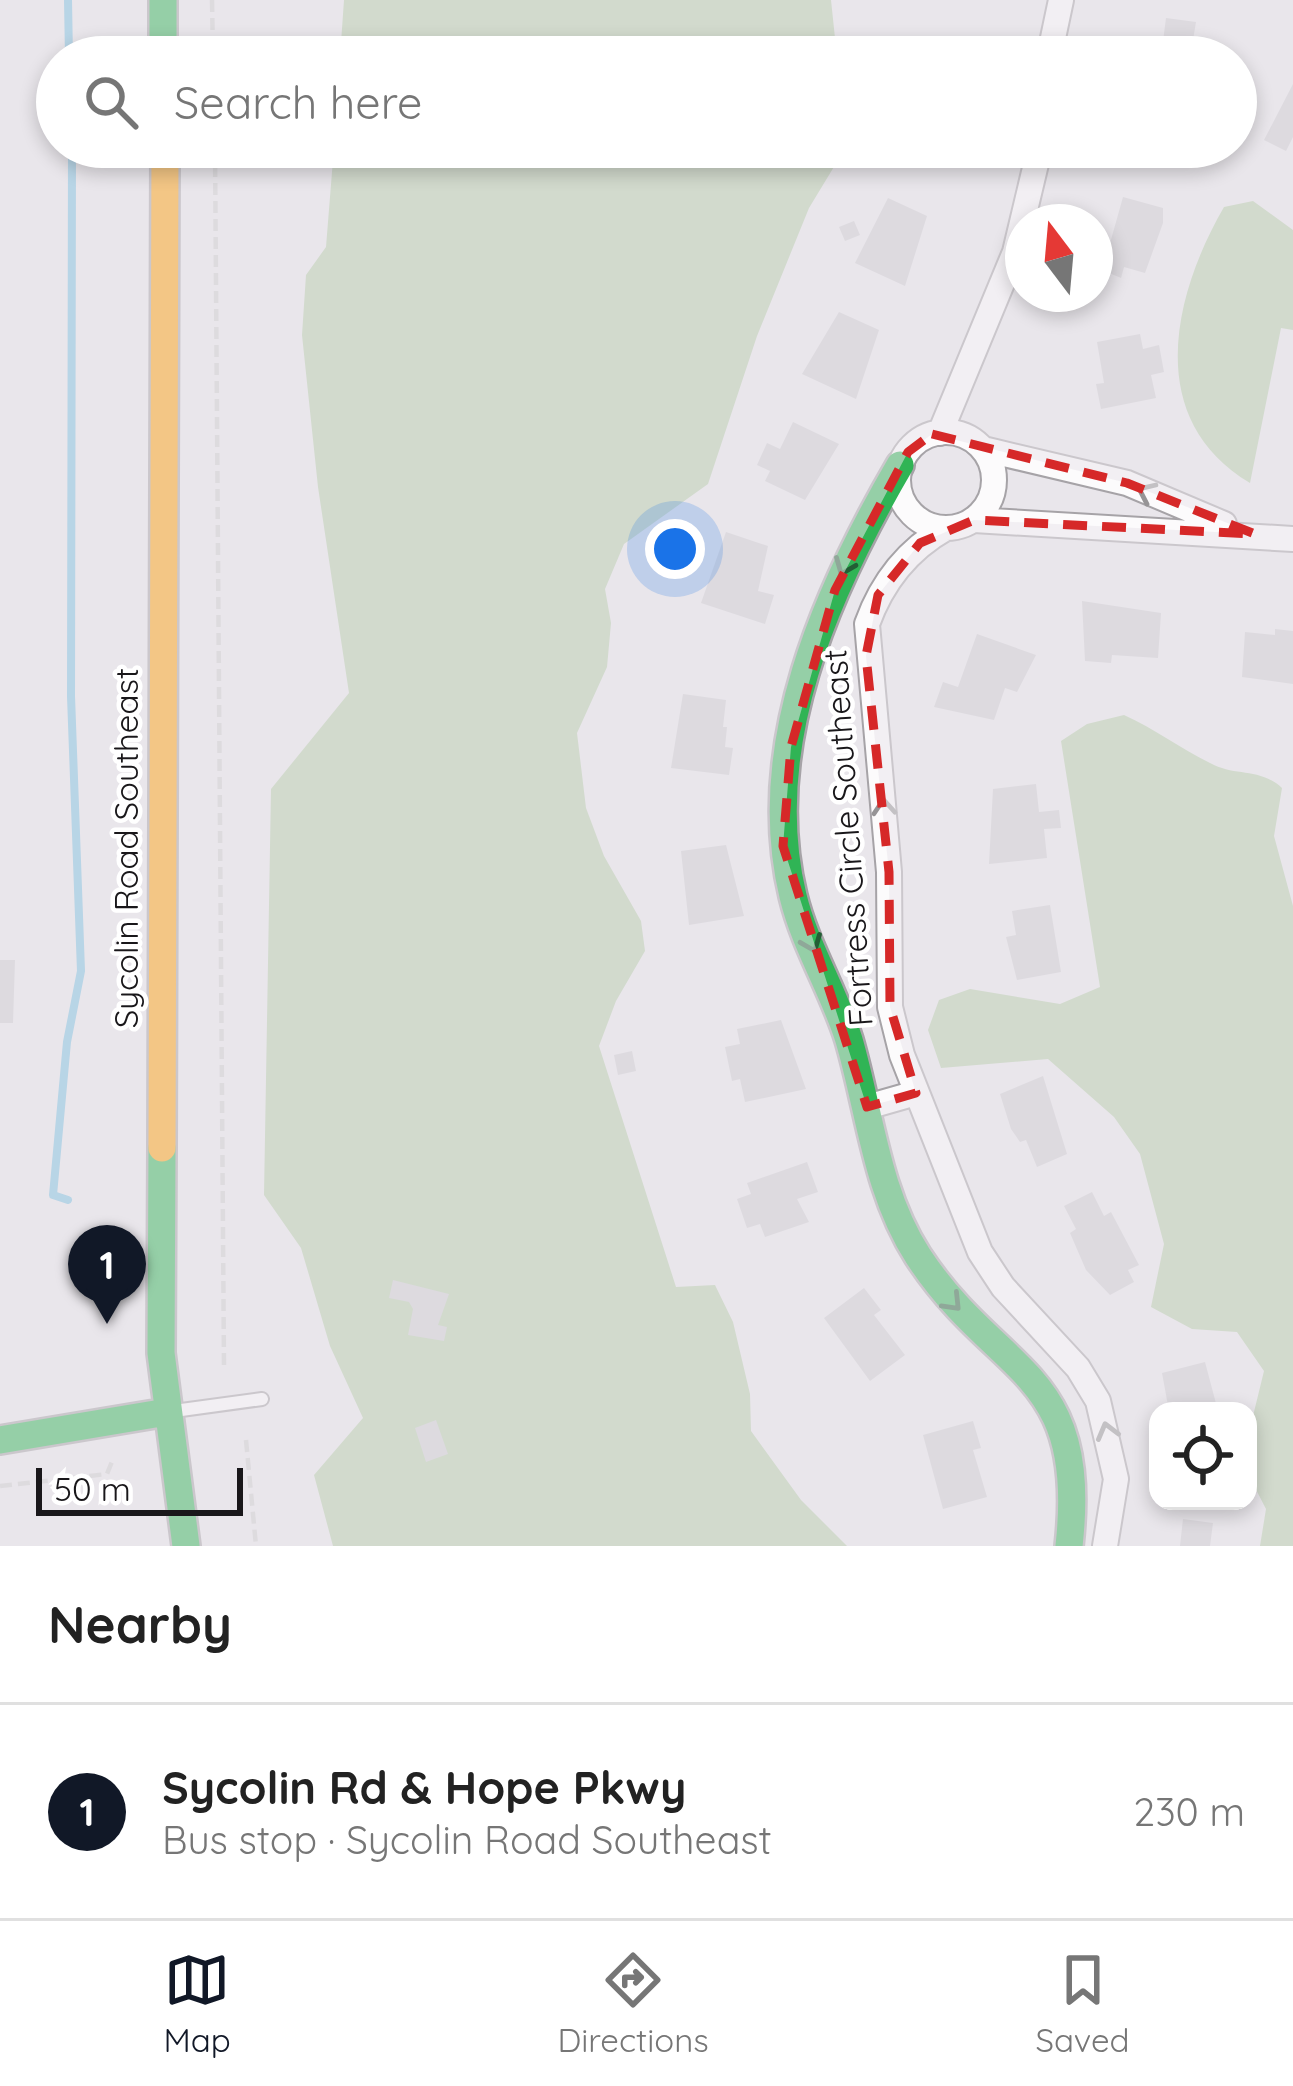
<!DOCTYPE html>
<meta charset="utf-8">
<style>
body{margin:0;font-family:Quicksand,sans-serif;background:#f2f2f2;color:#222}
.controls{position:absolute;right:36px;bottom:36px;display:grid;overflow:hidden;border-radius:24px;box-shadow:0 6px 18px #0003}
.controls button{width:108px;height:108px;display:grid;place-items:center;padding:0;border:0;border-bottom:3px solid #e0e0e0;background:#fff;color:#222;font:60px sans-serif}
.compass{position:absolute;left:1005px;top:204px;width:108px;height:108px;border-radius:50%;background:#fff;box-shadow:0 6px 18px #0003;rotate:344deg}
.scale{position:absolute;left:36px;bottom:30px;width:207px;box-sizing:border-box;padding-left:12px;border:6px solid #19171a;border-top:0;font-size:33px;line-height:42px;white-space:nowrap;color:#19171a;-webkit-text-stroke:9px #fff;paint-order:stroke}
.you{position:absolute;left:675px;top:549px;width:42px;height:42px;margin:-30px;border:9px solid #fff;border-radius:50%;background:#1a73e8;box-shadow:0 0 0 18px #1a73e833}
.badge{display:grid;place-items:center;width:78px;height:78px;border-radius:50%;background:#111827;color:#fff;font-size:39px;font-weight:700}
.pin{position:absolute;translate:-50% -99px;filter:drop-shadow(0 3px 6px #0008)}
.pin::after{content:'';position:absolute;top:63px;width:42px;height:36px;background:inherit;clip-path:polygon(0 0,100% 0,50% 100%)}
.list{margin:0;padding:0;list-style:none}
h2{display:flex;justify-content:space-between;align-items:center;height:156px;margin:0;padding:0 48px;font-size:51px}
h2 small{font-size:39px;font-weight:400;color:#767676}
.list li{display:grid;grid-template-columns:78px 1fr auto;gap:36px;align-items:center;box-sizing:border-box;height:216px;padding:0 48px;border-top:3px solid #e0e0e0}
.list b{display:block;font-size:45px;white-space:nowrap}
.list p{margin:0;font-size:39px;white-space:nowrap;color:#767676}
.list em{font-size:39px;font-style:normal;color:#767676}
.icon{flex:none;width:66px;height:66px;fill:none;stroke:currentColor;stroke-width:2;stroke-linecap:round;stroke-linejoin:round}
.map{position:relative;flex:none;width:1293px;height:1546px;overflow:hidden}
.search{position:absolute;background:#fff;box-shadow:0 6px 18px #0003;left:36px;right:36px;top:36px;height:132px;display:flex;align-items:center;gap:30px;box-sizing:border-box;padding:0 42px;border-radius:66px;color:#767676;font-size:45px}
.sheet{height:372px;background:#fff}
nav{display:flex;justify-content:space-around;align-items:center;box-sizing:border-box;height:168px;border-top:3px solid #e0e0e0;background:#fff;font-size:33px;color:#767676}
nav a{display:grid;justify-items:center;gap:6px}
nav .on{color:#111827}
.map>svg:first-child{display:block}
</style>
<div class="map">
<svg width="1293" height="1546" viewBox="0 0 1293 1546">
<rect width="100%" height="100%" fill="#e9e6eb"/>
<path fill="#b5cda9" d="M344,0h487l6,57h-497z
M334,147h512l-37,61 -52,128 -49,148 -84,60 -19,45 6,34 -4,44 -30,66 9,75 18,48 37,65 4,30 -29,50 -17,45 77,241 39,-2 18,37 17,72 1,37 50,69 46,46h-514l-19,-71 49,-57 -33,-72 -29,-98 -37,-53 7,-406 78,-96 -31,-206 -16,-152 4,-60 20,-28z
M1253,201l40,29v100l-12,-2 -31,155c-106,-63 -78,-186 -26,-276z
M1124,715c31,14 56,33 86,48 25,14 49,4 72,25l-8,48 19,70v640h-33l6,-37 -17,-33 4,-60 11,-45 -27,-39 -45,-3 -41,-22 13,-63 -24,-90 -26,-37 -66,-58 -107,9 -13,-38 11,-30 31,-11 90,15 40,-17 -39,-246 26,-17z"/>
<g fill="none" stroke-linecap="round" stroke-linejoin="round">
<path stroke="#7dc0df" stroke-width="8" d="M68,0l1,57
M68,1200l-15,-5 14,-153 14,-71 -10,-275 1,-549"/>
</g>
<path fill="#cecdd1" d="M1166,18l30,4 -3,18 13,2 -2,15h-43z
M933,43l2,14h-41l-1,-9z
M1293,84v53l-7,14 -22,-11z
M1123,197l40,11v15l-18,50 -21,-6 -3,11 -26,-11 6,-22 8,2z
M888,198l39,18 -22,70 -50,-23z
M854,221l6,14 -15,6 -6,-14z
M839,312l40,18 -23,69 -54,-25z
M1140,334l3,15 16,-4 5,27 -13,3 5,23 -55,11 -5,-25 8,-1 -7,-41z
M793,422l46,22 -34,56 -40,-19 5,-10 -13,-6 10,-22 13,6z
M726,532l42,14 -10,45 16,4 -9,29 -64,-21z
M1082,601l79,12 -3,45 -46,-3 -1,8 -26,-2z
M1275,629l18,2v53l-51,-7 3,-45 30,3z
M977,634l59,21 -19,37 -12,-4 -11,32 -60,-13 9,-25 15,5z
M683,694l43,6 -3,27h4l-2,20 8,1 -4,27 -58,-7z
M1036,784l3,28 20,-2 2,18 -17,1 3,29 -58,6 4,-75z
M726,845l18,71 -55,9 -8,-74z
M1050,905l11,67 -44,8 -11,-43 10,-2 -4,-24z
M0,960h15l-2,63h-13z
M781,1020l25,69 -61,13 -5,-23 -8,2 -7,-34 15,-3 -3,-15z
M632,1051l4,20 -18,4 -4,-20z
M1043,1076l24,78 -30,13 -11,-27 -6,2 -9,-13 -11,-35z
M807,1162l11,30 -21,7 12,23 -44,15 -5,-13 -13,4 -10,-29 14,-5 -4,-11z
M1092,1192l12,24 7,-4 28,53 -11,5 6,12 -24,13 -24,-25 -16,-37 6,-4 -12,-23z
M393,1280l56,14 -11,31 9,2 -3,14 -36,-6 5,-26 -4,-7 -20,-4z
M864,1288l17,22 -7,5 31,40 -35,26 -46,-63z
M1205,1362l13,49h-49l-7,-38z
M436,1420l12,34 -22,8 -11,-34z
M973,1421l8,27 -8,2 14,47 -44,12 -20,-74z
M1183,1519l30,4 -3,23h-30z"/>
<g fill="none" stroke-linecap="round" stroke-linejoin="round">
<defs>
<path id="lane" d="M174,1411l88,-12"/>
<path id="street" d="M1049,57l12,-57
M898 480a48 48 0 1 1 96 0a48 48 0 1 1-96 0Z
M940,433l75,-181 25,-105
M983,449l144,34 97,41
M974,520l319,19
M946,528c-39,22 -64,54 -79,96l22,248 1,135 12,48 78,197 23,35 75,81 20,33 18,78 -11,67
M867,1107l49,-14"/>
<path id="fast" d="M163,0v57
M900,465c-74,127 -143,281 -107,431 12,50 41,95 56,144 21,72 27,151 69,216 80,122 171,111 151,290
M162,1148l-1,205 25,193
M0,1440l167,-28"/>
<path id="slow" d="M162,1148l3,-1001"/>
</defs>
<use href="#lane" stroke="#a6a3a7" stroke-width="16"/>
<use href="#street" stroke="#a6a3a7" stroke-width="28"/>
<use href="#fast" stroke="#a6a3a7" stroke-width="32"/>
<use href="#slow" stroke="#a6a3a7" stroke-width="32"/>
<path stroke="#cfcecf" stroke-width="4.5" stroke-dasharray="12 6" stroke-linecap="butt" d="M212,0l1,57
M215,147l9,1220
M246,1440l10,106
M0,1486l107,-12 6,-15"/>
<use href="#lane" stroke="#fcfbfc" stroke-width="12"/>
<use href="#street" stroke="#fcfbfc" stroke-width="24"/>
<use href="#fast" stroke="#30b455" stroke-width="27"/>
<use href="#slow" stroke="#ff9f0a" stroke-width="27"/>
</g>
<defs><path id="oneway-chevron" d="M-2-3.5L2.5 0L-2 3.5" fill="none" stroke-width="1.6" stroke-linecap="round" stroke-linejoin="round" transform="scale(3)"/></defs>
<g stroke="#969496">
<use href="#oneway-chevron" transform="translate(1146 492) rotate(-155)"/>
<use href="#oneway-chevron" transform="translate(884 807) rotate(-94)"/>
<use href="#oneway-chevron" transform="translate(1107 1431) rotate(-105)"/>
</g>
<g stroke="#235e35">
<use href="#oneway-chevron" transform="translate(844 567) rotate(112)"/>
<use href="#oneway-chevron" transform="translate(812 944) rotate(68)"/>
<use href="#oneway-chevron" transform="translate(953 1303) rotate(46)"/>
</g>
<path d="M0 0H1293V1546H0ZM932,434l195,49 128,51 -281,-14 -54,23 -42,52 -12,61 23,216 1,135 26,86 -49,14 -84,-261 8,-99 44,-157 73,-138z" fill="#e9e6eb" fill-opacity=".55" fill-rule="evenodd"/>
<path fill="none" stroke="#d62828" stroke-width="9" stroke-dasharray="24 15" stroke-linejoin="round" d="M932,434l195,49 128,51 -281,-14 -54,23 -42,52 -12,61 23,216 1,135 26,86 -49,14 -84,-261 8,-99 44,-157 73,-138z"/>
<g text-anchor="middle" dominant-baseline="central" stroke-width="9" stroke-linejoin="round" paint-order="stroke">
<g font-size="33" fill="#19171a" stroke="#fff">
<text transform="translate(847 838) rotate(-94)">Fortress Circle Southeast</text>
<text transform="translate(125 848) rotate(-90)">Sycolin Road Southeast</text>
</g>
</g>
</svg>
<div class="controls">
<button><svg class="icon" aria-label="locate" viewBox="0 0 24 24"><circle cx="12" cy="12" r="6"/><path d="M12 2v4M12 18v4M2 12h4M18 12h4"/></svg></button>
</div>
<svg class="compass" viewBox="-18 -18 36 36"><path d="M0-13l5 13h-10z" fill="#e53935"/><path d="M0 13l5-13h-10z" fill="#767676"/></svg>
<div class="scale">50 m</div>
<div class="you"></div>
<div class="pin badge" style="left:107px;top:1324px">1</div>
<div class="search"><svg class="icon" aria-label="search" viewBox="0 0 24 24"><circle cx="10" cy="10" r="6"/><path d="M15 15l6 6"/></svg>Search here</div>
</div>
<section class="sheet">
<h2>Nearby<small></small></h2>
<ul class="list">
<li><span class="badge">1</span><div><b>Sycolin Rd &amp; Hope Pkwy</b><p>Bus stop · Sycolin Road Southeast</p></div><em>230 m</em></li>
</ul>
</section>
<nav>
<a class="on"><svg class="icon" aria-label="map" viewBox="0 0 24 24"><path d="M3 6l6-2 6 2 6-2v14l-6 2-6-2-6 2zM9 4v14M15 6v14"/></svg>Map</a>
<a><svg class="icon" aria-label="directions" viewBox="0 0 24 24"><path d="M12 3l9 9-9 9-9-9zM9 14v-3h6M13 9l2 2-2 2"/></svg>Directions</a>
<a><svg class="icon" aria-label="saved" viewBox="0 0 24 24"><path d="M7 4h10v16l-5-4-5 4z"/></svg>Saved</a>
</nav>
